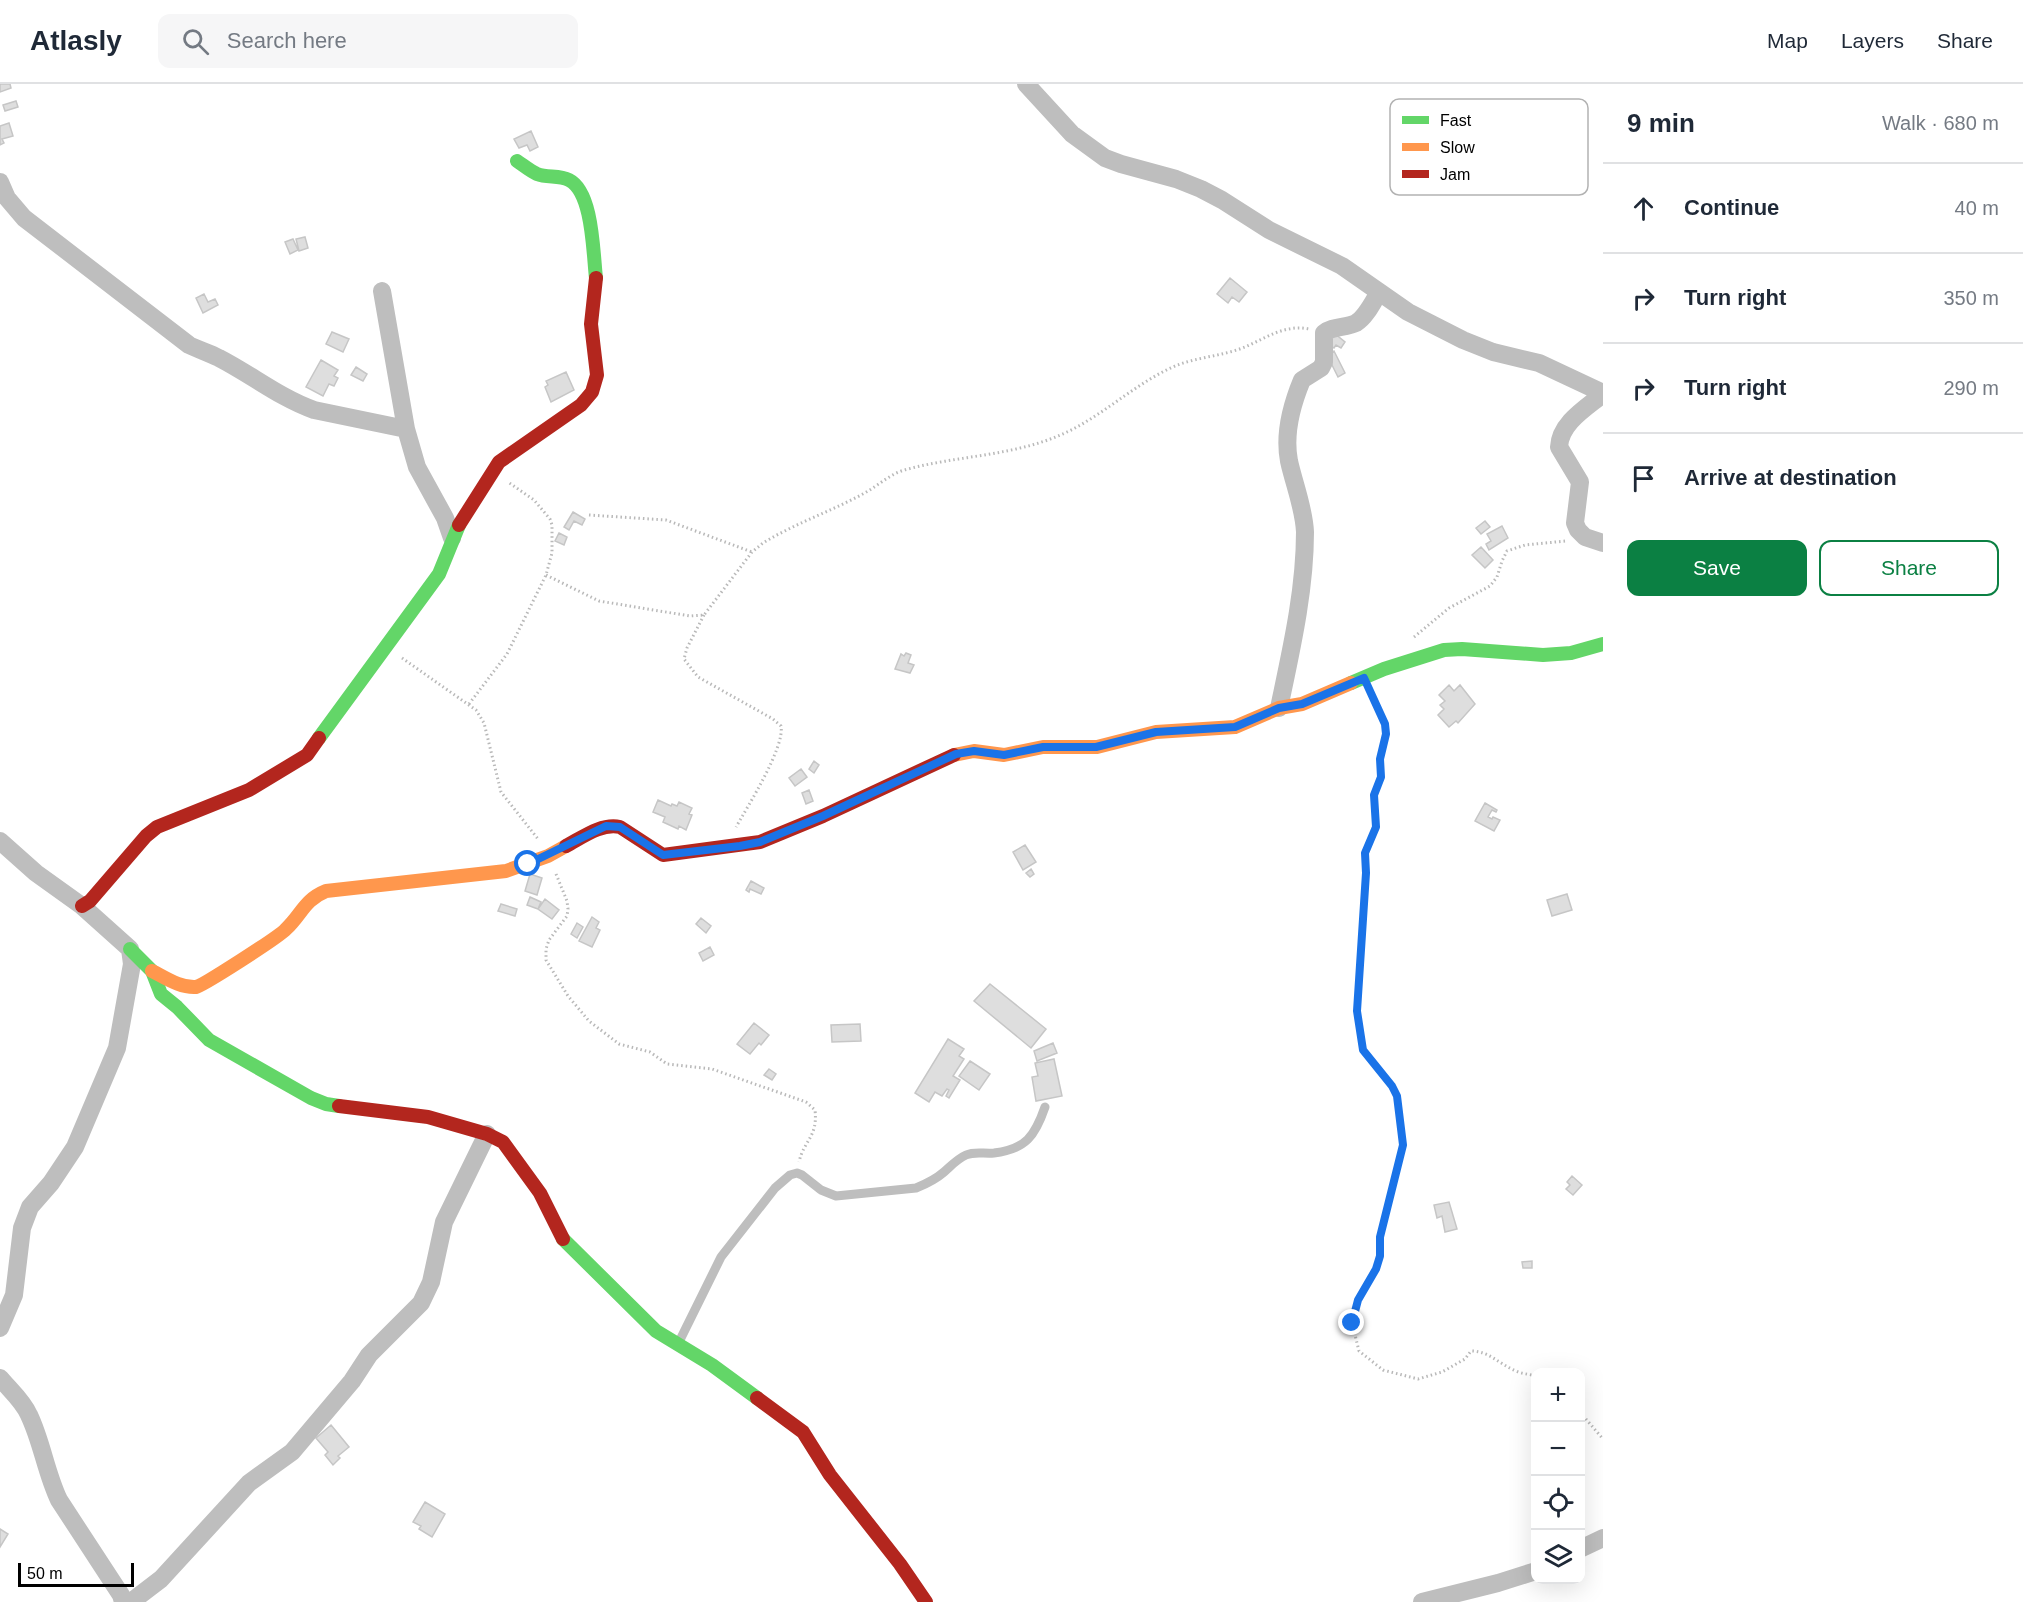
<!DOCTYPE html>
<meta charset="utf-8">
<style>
body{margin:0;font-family:Helvetica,sans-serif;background:#f6f6f7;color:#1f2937}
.controls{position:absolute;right:18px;bottom:18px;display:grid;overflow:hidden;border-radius:12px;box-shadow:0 6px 24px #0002}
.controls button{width:54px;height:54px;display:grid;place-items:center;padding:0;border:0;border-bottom:2px solid #e0e1e3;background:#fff;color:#1f2937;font:30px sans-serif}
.scale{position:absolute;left:18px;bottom:15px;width:116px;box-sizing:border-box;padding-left:6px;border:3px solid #000;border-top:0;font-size:16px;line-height:21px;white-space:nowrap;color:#000;-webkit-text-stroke:4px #fff;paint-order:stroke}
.stop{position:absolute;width:18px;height:18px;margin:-14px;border:4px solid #1a73e8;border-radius:50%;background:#fff}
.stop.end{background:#1a73e8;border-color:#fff;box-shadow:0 2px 6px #0008}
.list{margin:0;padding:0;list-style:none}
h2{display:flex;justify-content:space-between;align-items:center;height:78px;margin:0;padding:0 24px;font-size:26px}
h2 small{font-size:20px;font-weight:400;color:#747a83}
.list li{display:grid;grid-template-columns:39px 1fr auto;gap:18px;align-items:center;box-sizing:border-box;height:90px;padding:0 24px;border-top:2px solid #e0e1e3}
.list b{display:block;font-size:22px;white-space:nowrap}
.list em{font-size:20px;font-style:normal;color:#747a83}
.actions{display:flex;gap:12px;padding:18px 24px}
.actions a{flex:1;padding:14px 0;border:2px solid #0b8043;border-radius:12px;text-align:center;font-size:21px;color:#0b8043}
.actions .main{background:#0b8043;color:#fff}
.icon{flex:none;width:33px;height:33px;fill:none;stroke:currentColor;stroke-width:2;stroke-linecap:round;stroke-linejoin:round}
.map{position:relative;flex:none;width:1603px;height:1518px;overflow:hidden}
header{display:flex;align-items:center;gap:36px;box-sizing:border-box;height:84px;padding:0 30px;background:#fff;border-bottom:2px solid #e0e1e3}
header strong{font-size:28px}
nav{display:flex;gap:33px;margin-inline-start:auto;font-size:21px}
.search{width:420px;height:54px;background:#f6f6f7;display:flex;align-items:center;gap:15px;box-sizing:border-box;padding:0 21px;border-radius:12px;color:#747a83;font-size:22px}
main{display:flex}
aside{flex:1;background:#fff}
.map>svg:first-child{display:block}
</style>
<header>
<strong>Atlasly</strong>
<div class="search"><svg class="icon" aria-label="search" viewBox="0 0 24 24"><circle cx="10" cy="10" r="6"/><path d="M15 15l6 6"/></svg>Search here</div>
<nav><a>Map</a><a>Layers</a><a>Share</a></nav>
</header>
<main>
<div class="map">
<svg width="1603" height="1518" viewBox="0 0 1603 1518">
<rect width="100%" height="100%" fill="#fff"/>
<path fill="#dedede" stroke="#c6c6c6" stroke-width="1.5" d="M0,0h10l1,4 -11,4z
M16,17l2,6 -13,4 -2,-6z
M9,39l4,13 -11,3 2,4 -4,2v-19z
M531,47l7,16 -8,4 -3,-6 -8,3 -5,-9z
M305,153l3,11 -9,3 -3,-12z
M293,155l5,11 -8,4 -5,-12z
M1230,194l17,14 -8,10 -7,-5 -4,6 -11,-9z
M204,210l4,8 7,-3 3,6 -15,8 -7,-15z
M332,248l17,7 -6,13 -17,-8z
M1334,249l11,9 -4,6 -5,-3 -2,3 -7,-4z
M1334,267l11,22 -7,4 -11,-22z
M321,276l17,10 -4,6 4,2 -4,8 -5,-2 -6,12 -17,-9z
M356,283l11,7 -4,7 -12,-6z
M566,288l8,18 -23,12 -6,-15 3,-2 -2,-4z
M573,428l12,7 -3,6 -8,-4 -5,9 -5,-3z
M1485,437l5,6 -9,7 -5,-6z
M1502,442l6,12 -19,12 -3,-6 5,-3 -4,-7z
M559,449l8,4 -3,8 -9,-4z
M1481,463l12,13 -8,8 -13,-13z
M906,569l5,2 -3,8 6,2 -4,8 -15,-4 6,-15 3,2z
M1449,601l5,6 6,-6 15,19 -17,19 -2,-2 -7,6 -11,-12 6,-6 -4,-4 5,-4 -6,-6z
M814,677l5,4 -5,8 -5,-4z
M801,685l6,8 -12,9 -6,-8z
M809,706l4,11 -7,3 -4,-11z
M658,716l13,6 1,-2 5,2 2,-4 13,6 -3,6 3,1 -6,15 -7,-4 -1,3 -15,-7 2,-5 -12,-5z
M1485,719l12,7 -1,2 -4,-2 -4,7 4,2 1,-2 7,3 -6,11 -19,-10z
M1025,761l11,17 -13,8 -10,-18z
M1031,785l3,5 -4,3 -4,-4z
M530,790l12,4 -5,17 -12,-4z
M751,797l13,7 -3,6 -11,-5 -1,3 -3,-2z
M1567,810l5,16 -20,6 -5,-16z
M530,813l11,5 -3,7 -11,-4z
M545,815l14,11 -7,9 -14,-10z
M501,820l16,5 -2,7 -17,-5z
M592,833l7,5 -3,6 4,2 -8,17 -13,-6z
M701,834l10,8 -5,7 -10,-9z
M577,839l6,4 -6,11 -6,-4z
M710,863l4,8 -11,6 -4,-8z
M990,900l56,45 -15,19 -57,-47z
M754,939l15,12 -8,10 -2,-2 -9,11 -13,-10z
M860,940l1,17 -29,1 -1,-17z
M948,955l16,10 -5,7 5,3 -11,17 7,4 -11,18 -3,-2 3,-6 -2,-1 -5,7 -7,-4 -6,10 -14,-9z
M1053,959l4,10 -20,8 -3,-10z
M1054,975l8,37 -26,5 -4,-24 6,-1 -3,-13z
M970,977l20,13 -11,16 -20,-14z
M769,985l7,5 -4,6 -8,-5z
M1572,1092l10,9 -9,10 -7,-6 4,-4 -3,-3z
M1449,1118l8,27 -12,3 -3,-16 -5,2 -3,-13z
M1532,1177v7h-9l-1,-6z
M331,1341l18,22 -11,9 2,2 -7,7 -8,-10 3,-3 -12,-14z
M425,1418l20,12 -13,23 -13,-8 2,-3 -8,-4z
M0,1445l8,5 -8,13z"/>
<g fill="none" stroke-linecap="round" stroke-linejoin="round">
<path stroke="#b9b9b9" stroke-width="3" stroke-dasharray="1.5 3" stroke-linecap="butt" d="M589,431l77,5 86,32
M546,491l53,26 91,15 14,-1 48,-63 11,-9c31,-19 66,-31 98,-48 16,-8 29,-22 47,-26 53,-14 109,-13 159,-37 38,-18 69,-49 108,-66 22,-9 48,-10 70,-19 21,-9 40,-23 64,-18
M704,531l-17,33 -3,11 14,18 75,42 8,7c4,21 -33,80 -45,101
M1414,553l35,-29 41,-22 7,-9 5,-16 5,-10 18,-6 41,-4
M402,574l74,52 8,13 17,69 37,47
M1372,612l13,28 2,10 -7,25 1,18 -7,18 2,32 -11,26 1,20 -9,138 6,39 29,37 5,9 6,49 -23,92v19l-4,13 -18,31 -6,23 7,28 24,19 35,9 24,-7 23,-13 6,-8c18,0 28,13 45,20 6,3 13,3 20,5
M469,620l38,-50 39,-79 6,-22v-28l-2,-6 -16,-19 -26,-18
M556,790l11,27 1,8 -1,7 -18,24 -3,9v11l22,36 21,25 30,23 31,8 17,12 45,5 94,33 9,8c3,27 -11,30 -16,52
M1580,1328l23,27"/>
<path stroke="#bebebe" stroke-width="9" d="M679,1258l42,-85 54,-69 15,-13 7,-2 5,2 19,15 15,6 80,-8c10,-4 20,-9 28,-16 7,-6 13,-13 22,-17 9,-4 18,-1 28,-2 32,-4 41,-17 51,-46"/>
<path stroke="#bebebe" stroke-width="18" d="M1026,0l46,50 33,24 16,6 55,15 25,10 21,11 47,30 73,36 66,46 55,28 30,12 46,11 64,30
M0,98l7,16 17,20 165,127c10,5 21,8 30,13 33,17 61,40 95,52l92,19
M382,207l24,138 11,38 28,51 7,20
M1603,310c-17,14 -43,29 -44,53l21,35 -5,41 3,7 7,7 18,6
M1279,624c12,-57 26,-117 26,-176 -1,-24 -11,-48 -16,-71 -5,-26 3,-57 13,-81l19,-12 3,-6v-29c8,-7 22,-5 32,-10 10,-6 17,-21 23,-31
M0,757l36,32 46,33 48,43 2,15 -15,84 -42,99 -24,36 -21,24 -8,21 -8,67 -14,33
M0,1294c10,12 23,23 29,37 13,27 17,58 30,85l62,95 2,7
M1580,1465l23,-11
M131,1518l30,-23 88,-96 43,-31 60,-71 17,-26 52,-52 10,-21 13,-60 43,-88
M1422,1518l76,-19 38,-12"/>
<path stroke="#63d668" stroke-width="14" d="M517,77c6,4 13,10 20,13 10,4 22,1 32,6 24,12 24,73 27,98
M1351,599l33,-14 60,-19 18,-1 81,6 28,-2 32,-9
M319,654l120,-164 20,-49
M130,865l22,22 9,23 16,13 32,33 102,58 15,6 13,2
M563,1155l93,92 56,34 45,33"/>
<path stroke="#ff974d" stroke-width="14" d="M954,671l20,-4 30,4 39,-8h54l59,-15 79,-5 44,-19 23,-4 49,-21
M152,887c14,7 28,17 44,16 6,-1 83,-50 90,-58 16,-15 18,-29 40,-38l180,-20 42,-15 18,-10"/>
<path stroke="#b3261e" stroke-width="14" d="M459,441l40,-63 82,-57 11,-13 5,-17 -6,-51 5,-46
M566,762c17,-9 35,-23 54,-19l43,28 97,-13 63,-26 131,-61
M82,822l8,-5 56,-65 11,-9 92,-37 58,-35 12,-17
M339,1022l89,11 59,17 16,8 37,51 23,46
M757,1314l46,34 27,43 70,89 26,38"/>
</g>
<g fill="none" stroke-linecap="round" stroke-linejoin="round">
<path stroke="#1a73e8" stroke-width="8" d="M528,780l78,-38 14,1 43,28 77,-9 20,-4 63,-26 133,-62 18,-3 30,4 39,-8h53l60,-15 79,-5 44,-19 23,-4 62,-26 21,46 1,10 -6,25 1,18 -7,18 2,32 -11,26 1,20 -9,138 6,39 29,36 5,10 6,49 -23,92v19l-4,13 -18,31 -6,23"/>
</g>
<rect x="1390" y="15" width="198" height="96" rx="9" fill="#fff" stroke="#b2b2b2" stroke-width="1.5"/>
<rect x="1402" y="32" width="27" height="8" fill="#63d668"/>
<rect x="1402" y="59" width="27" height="8" fill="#ff974d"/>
<rect x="1402" y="86" width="27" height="8" fill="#b3261e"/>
<g font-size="16" fill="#000">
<text x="1440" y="42">Fast</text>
<text x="1440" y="69">Slow</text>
<text x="1440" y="96">Jam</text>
</g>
</svg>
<div class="controls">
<button>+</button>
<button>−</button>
<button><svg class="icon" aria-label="locate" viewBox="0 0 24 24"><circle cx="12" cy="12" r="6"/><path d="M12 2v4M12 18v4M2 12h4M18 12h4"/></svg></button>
<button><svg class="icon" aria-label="layers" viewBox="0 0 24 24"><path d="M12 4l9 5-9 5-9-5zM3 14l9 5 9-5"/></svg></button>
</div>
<div class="scale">50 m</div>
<div class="stop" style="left:528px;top:780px"></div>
<div class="stop end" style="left:1352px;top:1239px"></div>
</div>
<aside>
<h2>9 min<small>Walk · 680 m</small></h2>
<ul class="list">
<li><svg class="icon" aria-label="ahead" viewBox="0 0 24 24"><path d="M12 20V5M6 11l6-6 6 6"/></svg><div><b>Continue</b></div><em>40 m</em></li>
<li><svg class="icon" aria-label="right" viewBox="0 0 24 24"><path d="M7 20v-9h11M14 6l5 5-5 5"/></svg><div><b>Turn right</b></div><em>350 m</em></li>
<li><svg class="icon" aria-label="right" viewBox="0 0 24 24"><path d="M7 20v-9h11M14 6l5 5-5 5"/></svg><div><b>Turn right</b></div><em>290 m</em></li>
<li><svg class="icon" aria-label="arrive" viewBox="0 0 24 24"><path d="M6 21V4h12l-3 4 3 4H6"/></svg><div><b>Arrive at destination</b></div></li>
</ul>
<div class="actions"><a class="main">Save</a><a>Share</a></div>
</aside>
</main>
